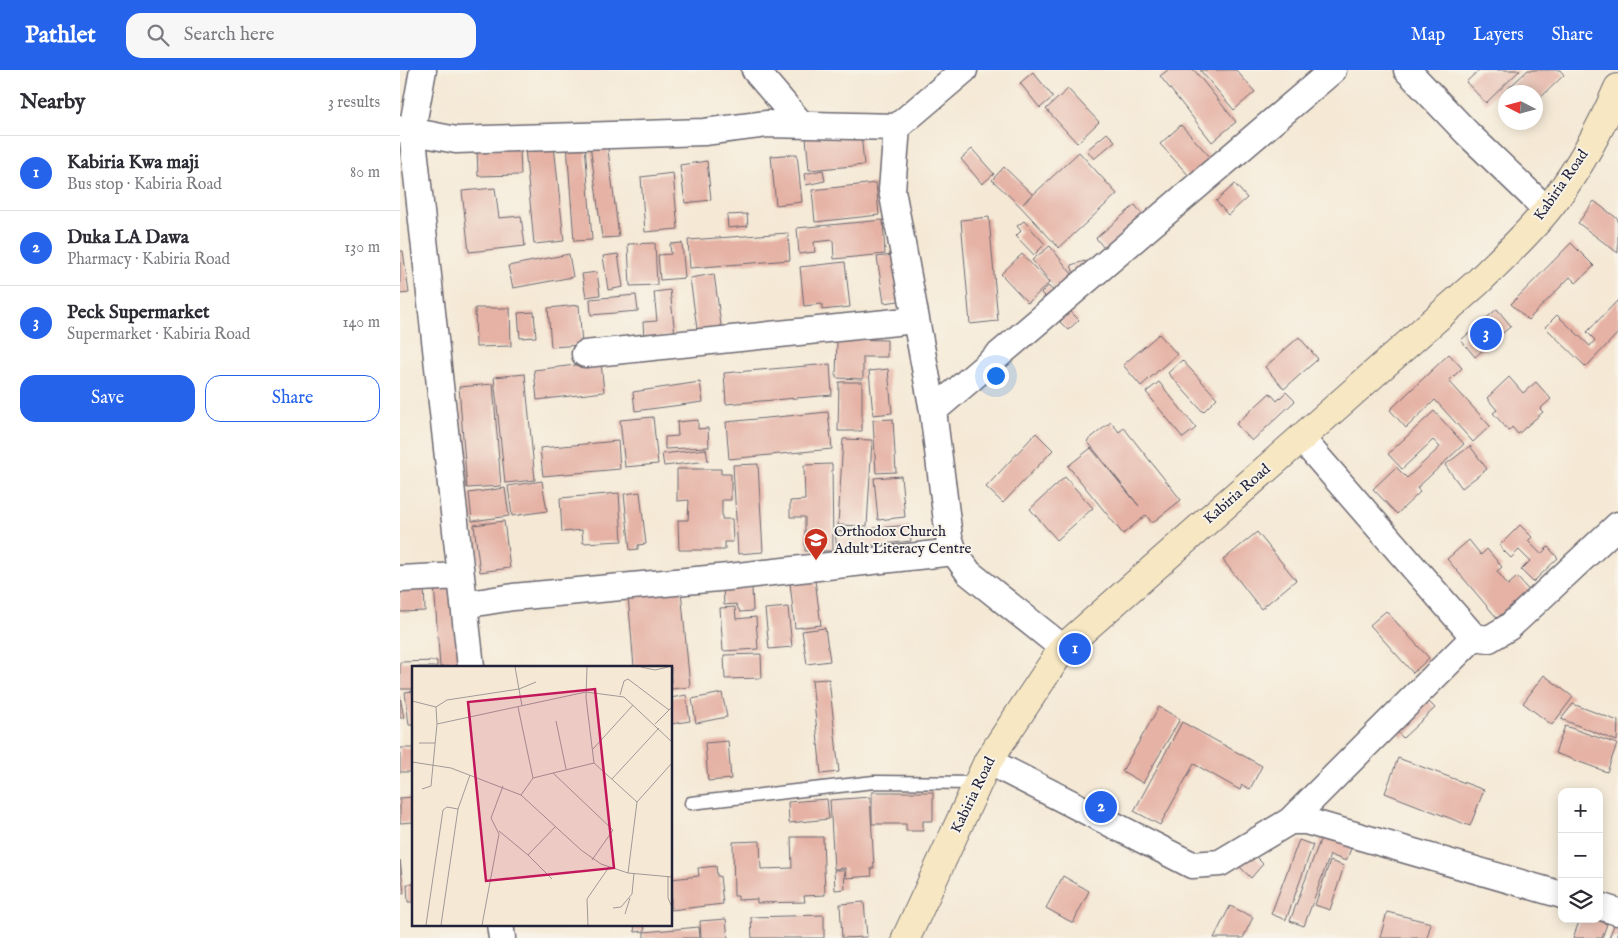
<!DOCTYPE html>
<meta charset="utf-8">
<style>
body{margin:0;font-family:"IM FELL English",serif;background:#f7f7f7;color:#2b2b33}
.controls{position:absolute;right:15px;bottom:15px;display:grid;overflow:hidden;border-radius:10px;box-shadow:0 2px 12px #0003}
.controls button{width:45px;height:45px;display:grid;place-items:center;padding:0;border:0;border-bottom:1px solid #e1e1e2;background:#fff;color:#2b2b33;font:25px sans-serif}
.compass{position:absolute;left:1098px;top:15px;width:45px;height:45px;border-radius:50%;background:#fff;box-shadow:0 2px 12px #0003;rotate:276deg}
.you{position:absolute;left:595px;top:305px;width:18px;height:18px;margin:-12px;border:4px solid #fff;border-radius:50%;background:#1a73e8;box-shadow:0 0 0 8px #1a73e833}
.badge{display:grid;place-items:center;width:32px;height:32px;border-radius:50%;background:#2563eb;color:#fff;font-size:16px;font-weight:700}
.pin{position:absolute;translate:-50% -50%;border:2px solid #fff;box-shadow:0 1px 5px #0006}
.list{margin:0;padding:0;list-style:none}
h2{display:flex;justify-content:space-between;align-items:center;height:65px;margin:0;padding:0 20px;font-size:21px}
h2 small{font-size:16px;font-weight:400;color:#7c7c81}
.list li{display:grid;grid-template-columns:32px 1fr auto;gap:15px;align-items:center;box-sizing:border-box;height:75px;padding:0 20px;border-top:1px solid #e1e1e2}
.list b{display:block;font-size:19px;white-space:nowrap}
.list p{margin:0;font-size:16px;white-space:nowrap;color:#7c7c81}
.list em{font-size:16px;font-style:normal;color:#7c7c81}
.actions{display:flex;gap:10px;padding:15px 20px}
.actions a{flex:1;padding:11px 0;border:1px solid #2563eb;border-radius:15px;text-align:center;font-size:18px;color:#2563eb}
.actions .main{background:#2563eb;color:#fff}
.icon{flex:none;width:28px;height:28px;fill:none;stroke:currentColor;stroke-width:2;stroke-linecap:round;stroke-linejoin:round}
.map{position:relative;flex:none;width:1218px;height:868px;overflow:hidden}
header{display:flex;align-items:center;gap:30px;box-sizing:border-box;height:70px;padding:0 25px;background:#2563eb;color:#fff}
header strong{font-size:24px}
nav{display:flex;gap:28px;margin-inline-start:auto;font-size:18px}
.search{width:350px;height:45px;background:#f7f7f7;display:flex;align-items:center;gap:12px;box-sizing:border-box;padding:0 18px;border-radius:15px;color:#7c7c81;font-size:19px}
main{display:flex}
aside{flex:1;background:#fff}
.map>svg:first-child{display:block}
</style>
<header>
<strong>Pathlet</strong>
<div class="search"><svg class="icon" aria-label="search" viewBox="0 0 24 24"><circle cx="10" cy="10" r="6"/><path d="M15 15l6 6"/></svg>Search here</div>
<nav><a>Map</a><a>Layers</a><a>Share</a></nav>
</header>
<main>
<aside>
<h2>Nearby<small>3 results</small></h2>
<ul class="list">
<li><span class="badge">1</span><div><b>Kabiria Kwa maji</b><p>Bus stop · Kabiria Road</p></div><em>80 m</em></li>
<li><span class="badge">2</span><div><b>Duka LA Dawa</b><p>Pharmacy · Kabiria Road</p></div><em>130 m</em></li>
<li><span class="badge">3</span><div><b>Peck Supermarket</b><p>Supermarket · Kabiria Road</p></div><em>140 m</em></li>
</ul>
<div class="actions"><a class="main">Save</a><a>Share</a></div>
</aside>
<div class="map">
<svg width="1218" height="868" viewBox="0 0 1218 868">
<rect width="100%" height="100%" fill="#f7f3e8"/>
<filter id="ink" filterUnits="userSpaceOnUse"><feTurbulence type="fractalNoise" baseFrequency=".02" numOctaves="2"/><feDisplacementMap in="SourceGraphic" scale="10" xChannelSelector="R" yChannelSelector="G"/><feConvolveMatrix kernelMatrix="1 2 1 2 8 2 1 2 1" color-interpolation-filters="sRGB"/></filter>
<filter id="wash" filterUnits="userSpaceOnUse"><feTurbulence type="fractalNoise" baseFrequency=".0096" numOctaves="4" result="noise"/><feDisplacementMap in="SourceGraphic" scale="20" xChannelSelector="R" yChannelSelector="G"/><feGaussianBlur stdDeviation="1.12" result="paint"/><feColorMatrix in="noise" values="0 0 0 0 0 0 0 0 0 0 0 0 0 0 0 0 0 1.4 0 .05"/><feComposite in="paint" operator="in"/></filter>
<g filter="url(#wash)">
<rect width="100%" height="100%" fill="#f5e9d6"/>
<g id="blocks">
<path fill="#e5b2a5" d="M768,0h26l42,52 -24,20 -52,-66z
M800,0h36l19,22 -21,18z
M1079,0h41l-34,33 -20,-21z
M1128,0h32l4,5 -28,27v-10h-30v3l-3,-2z
M633,2l20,25 -13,11 -20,-25z
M668,19l31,33 -22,21 -31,-34z
M781,55l31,34 -21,19 -31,-34z
M461,63l3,32 -55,5 -3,-32z
M707,63l8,8 -21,18 -7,-9z
M207,72l12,95 -17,1 -12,-94z
M185,74l7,96 -18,1 -7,-96z
M154,75l10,96 -30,3 -9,-96z
M120,78l1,27 -43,1 -1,-27z
M572,79l22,25 -12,10 -21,-25z
M679,82l38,42 -58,54 -39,-42 -28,-26 12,-13 28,27 -9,10z
M397,84l5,48 -26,3 -5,-49z
M307,91l4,39 -26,3 -5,-38z
M423,100l2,11 -19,4 -2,-11z
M273,103l5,56 -33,3 -4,-55z
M476,113l3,32 -64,7 -3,-32z
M835,114l12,14 -19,17 -12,-14z
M95,118l4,30 22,-2 4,30 -56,6 -7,-61z
M1194,131l24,18v34l-40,-30z
M735,135l12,15 -39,33 -12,-15z
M347,144l1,12 -20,2 -1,-13z
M589,147l9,104 -28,3 -9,-104z
M483,150l2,34 -51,5 -1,-19 -19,2 1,10 -16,2 -2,-26z
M624,151l21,23 -11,11 -18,-19 5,-5 -4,-5z
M388,163l2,27 -100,8 -2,-28z
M255,173l2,42 -27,1 -2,-42z
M282,173l3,35 -25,2 -2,-25 13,-1 -1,-10z
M1171,173l23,23 -18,17 -6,-6 -42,43 -17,-16z
M650,176l25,32 -17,13 -26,-31z
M0,181h3l6,42 -9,1z
M169,184l4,23 -60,11 -5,-22z
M218,184l5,33 -15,3 -5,-34z
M499,184l7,46 -22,3 -7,-46z
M622,184l27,29 -21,20 -27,-29z
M685,191l3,13 -13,4 -4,-13z
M445,192l5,45 -28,3v-6l-18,2 -4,-39z
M197,202l3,23 -14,2 -4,-23z
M314,204l8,58 -24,4 -8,-58z
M648,216l12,10 -5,4 -6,-6 -4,3 -4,-4z
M270,220l5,45 -31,4 -1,-17 14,-1 -3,-29z
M236,225l2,16 -47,4 -1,-16z
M1218,230v33l-32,34 -41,-40 12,-12 33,31 5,-6 -8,-8z
M179,235l3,40 -31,2 -3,-39z
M75,238h35l1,38 -35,1z
M1097,239l14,17 -36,31 -14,-17z
M670,241l9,9 -11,10 -8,-8z
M134,242l2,25 -16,1 -2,-25z
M759,264l18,20 -36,32 -18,-21z
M899,267l19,22 -34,30 -19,-22z
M437,269l50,1v17h-24v22l-27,-1z
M1049,284l13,14 -13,13 41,45 -17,16 -38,-42 -29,28 -16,-18z
M782,290l35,38 -14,14 -35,-39z
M201,292l3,30 -67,8 -3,-30z
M430,294l2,31 -106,9 -2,-31z
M488,299l4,44 -19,2 -4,-44z
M125,304l10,106 -30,3 -11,-106z
M1109,307l14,16 13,-11 15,17 -11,10 3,3 -25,22 -6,-7 -3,4 -16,-18 4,-3 -10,-12z
M300,312l3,20 -68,9 -2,-19z
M439,312h23v49h-24z
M759,312l37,46 -13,10 -37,-46z
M93,314l8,102 -34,2 -8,-101z
M886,322l9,9 -43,40 -16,-17 34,-31 7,8z
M1034,341l30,33 -47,44 3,4 -23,22 -24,-25 23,-22 11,11 33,-31 -7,-7 -31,29 -14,-15z
M428,342l4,37 -103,10 -3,-37z
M253,347l5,47 -33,3 -5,-47z
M493,349l3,53 -20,1 -3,-53z
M298,350v9l10,-1 1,19 -44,2v-12l13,-1 -1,-14z
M711,352l8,10 5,-4 57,72 -29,23 -6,-8 -23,19 -55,-68 23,-18 48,58 -52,-65z
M636,363l17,17 -50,53 -17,-16z
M443,369l29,1 -5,86 -29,-1z
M218,371l2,28 -77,7 -3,-28z
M1070,376l17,23 -25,19 -17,-23z
M306,379l2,12 -44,5 -2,-12z
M358,394l5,88 -25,2 -5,-89z
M432,394l1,87h-28v-34h-15v-16l15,-1 -1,-35z
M277,399h44v5h10v26h-9v19h10l1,23h-8v8h-46l-1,-30h10l1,-20 -12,1z
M501,406l4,41 -27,3 -4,-42z
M665,407l28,31 -36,32 -27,-31z
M142,411l5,30 -35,5 -4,-30z
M105,418l4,28 -37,5 -3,-28z
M240,422l6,52 -8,1v4l-8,1 -6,-56z
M219,423l3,48 -39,2 -1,-13 -20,2 -2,-34z
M104,451l6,47 -30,4 -6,-47z
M509,455l2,16 -74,8 -2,-17z
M1120,455l12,12 -4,4 13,13 7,-7 10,11 -25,24 -12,-12 9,-9 -11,-11 -8,8 -12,-12z
M857,462l39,48 -35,29 -38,-49z
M1069,470l12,15 6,-6 15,18 -5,4 11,14 9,-8 15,17 -16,14 -3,-3 -16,13 -50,-59z
M415,510l6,45 -26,3 -5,-45z
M59,512l6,85h-25l-6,-83z
M24,516l1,25 -25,1v-25z
M352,517l1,24 -13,1 -4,-8 -12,1 -1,-17z
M281,520l9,97 -19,2v-22h-37l-6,-71z
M335,537l1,12 20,-2 2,32 -35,2 -3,-43z
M388,537l4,40 -23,2 -4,-40z
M986,541l43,47 -16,15 -43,-48z
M425,558l5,33 -23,3 -5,-33z
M361,584l1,24 -37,1 -1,-24z
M37,591v6h-23v22h-14v-27z
M1144,605l29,22 -21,28 -29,-22z
M429,609l10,93 -18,2 -9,-94z
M14,621v34h-5l-4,-33z
M322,623l5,24 -31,6 -4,-24z
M286,625l4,26 -19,3v-26z
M0,626l4,22h-4z
M1023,626l12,12 -32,30 -12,-13z
M1173,634l45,17 -1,20 -56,-22z
M759,637l21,12 -37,64 -21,-12z
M782,652l80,44 -12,23 -8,-4 -2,5 -46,-26 -34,61 -26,-14z
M1165,656l52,18 -10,28 -52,-19z
M328,671l3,38 -23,2 -3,-38z
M0,678h14v24h-14z
M998,688l86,32 -14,36 -85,-33z
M472,722h61v29h-10v10h-17v-7h-34z
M14,727v25l-14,1v-25z
M470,727l4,71h-3l1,8 -26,2 -1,-10 -11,1 -4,-69z
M427,729l2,20 -40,4 -1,-21z
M922,765l30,11 -6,15 -16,-6 -26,71 -14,-5z
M391,767h32l2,58 -21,1 1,6 -48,1v-4l-19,1v-4h-4l-1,-54 27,-1 1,28 31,-1z
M899,770l14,5 -27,75 -15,-6z
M852,783l11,11 -12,14 -12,-12z
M0,790l4,33h-4z
M930,791l14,5 -14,44 -15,-5z
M316,796l1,10h3l3,28 -52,6v-31l28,-3 -1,-8z
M434,800h10l1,19 -10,1z
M663,806l26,15 -16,32 -27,-15z
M7,814h7v18h-6z
M464,832l3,35 -25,1 -2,-34z
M830,836l23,11 -10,21h-29z
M987,842l44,11 -4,15h-47z
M424,845v23h-72l-1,-21z
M326,849l2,19h-27l-1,-17z
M1180,849h15l12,5 -5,14h-29z
M234,854h10l1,7 -10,1z
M1214,855l4,1v12h-9z
M299,857l1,11h-56v-6z"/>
</g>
</g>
<g filter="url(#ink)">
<use href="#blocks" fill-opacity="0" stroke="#6c6871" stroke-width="1"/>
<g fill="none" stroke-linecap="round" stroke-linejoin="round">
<defs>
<path id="lane" d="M291,733l183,-21 104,1"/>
<path id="street" d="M23,0l-11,60 59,537
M355,0l46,54
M564,0l-67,57 -5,63 41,221 16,126 5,15 15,21 94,75
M1007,0l61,64 79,76
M0,59l56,11 248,-8 63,-8 130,3
M185,284l331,-34
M533,341l400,-341
M901,368l173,199 15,2 20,-12 109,-102
M0,509l60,-3
M64,535l49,-8 216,-20 225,-25
M588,691l204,104 28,-2 70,-42h16l256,74
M890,751l184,-184
M1199,836l19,6
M100,854l2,14"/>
<path id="secondary" d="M506,868l82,-177 75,-113 415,-366c23,-23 48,-46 69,-72 29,-36 53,-80 71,-122"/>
</defs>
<use href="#lane" stroke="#6c6871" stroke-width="15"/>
<use href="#street" stroke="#6c6871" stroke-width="29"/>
<use href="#secondary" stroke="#6c6871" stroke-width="30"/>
<use href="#lane" stroke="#fff" stroke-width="12"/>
<use href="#street" stroke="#fff" stroke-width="26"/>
<use href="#secondary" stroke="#f7e8c3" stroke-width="28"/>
</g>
</g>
<defs>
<symbol id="school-pin" viewBox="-11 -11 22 30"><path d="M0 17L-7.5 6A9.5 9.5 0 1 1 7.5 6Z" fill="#c8321e" stroke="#f7f3e8"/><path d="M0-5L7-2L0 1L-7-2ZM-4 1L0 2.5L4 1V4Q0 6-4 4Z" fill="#fff"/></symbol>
</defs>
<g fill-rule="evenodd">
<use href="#school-pin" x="402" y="456" width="28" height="38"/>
</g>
<g text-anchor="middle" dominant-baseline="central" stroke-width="4" stroke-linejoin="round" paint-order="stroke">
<g font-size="15" fill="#22223b" stroke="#f7f3e8">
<text transform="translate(1161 115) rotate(-55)">Kabiria Road</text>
<text transform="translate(837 424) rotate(-41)">Kabiria Road</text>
<text transform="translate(573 725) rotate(-64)">Kabiria Road</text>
</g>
<g font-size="15" fill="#22223b" stroke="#f7f3e8" text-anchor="start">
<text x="434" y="461">Orthodox Church<tspan x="434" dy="17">Adult Literacy Centre</tspan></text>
</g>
</g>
<g transform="translate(12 596)">
<rect width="260" height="260" fill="#f5e9d6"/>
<path fill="none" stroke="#a19998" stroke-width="1" d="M103,1l7,39M175,1l-1,31 8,65M229,1l14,3 13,-3M208,29l4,-14 4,-2 41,31M0,35l24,6 1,17M24,41l11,-7 72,-11 17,-7M106,41l15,71M144,55l10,48M243,58l17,-17M7,77h16M181,83l40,-44M0,96l39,6 70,27 60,55 20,14 27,9 44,4M141,107l60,57 -21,30M200,113l47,-51M10,123l9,-3 6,-62 149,-32 38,5 48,45M109,129l12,-17 61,-15 43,39M87,165l29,24M216,207l9,-71 35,-39M256,210v22l4,9M140,213l-24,-24 27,-28M201,242l8,-1 11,-13 2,-21M213,248l5,-16M14,259l17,-115 4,-3 11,2M29,259l17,-116 12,-34M70,259l17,-91 -8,-16 12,-32M176,259l-1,-26 22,-32"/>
<path fill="#c2185b" fill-opacity="0.15" stroke="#c2185b" stroke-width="2.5" d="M183,23l19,179 -128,13 -18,-179z"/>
<rect width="260" height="260" fill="none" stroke="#22223b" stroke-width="2.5"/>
</g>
</svg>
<div class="controls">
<button>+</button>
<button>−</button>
<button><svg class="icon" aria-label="layers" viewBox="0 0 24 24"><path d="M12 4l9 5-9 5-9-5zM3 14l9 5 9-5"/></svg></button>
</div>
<svg class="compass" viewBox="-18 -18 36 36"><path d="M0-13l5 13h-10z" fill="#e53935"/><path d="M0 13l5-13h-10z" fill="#7c7c81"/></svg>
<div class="you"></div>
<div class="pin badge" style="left:675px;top:579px">1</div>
<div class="pin badge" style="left:701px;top:737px">2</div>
<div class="pin badge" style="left:1086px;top:264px">3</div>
</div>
</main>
